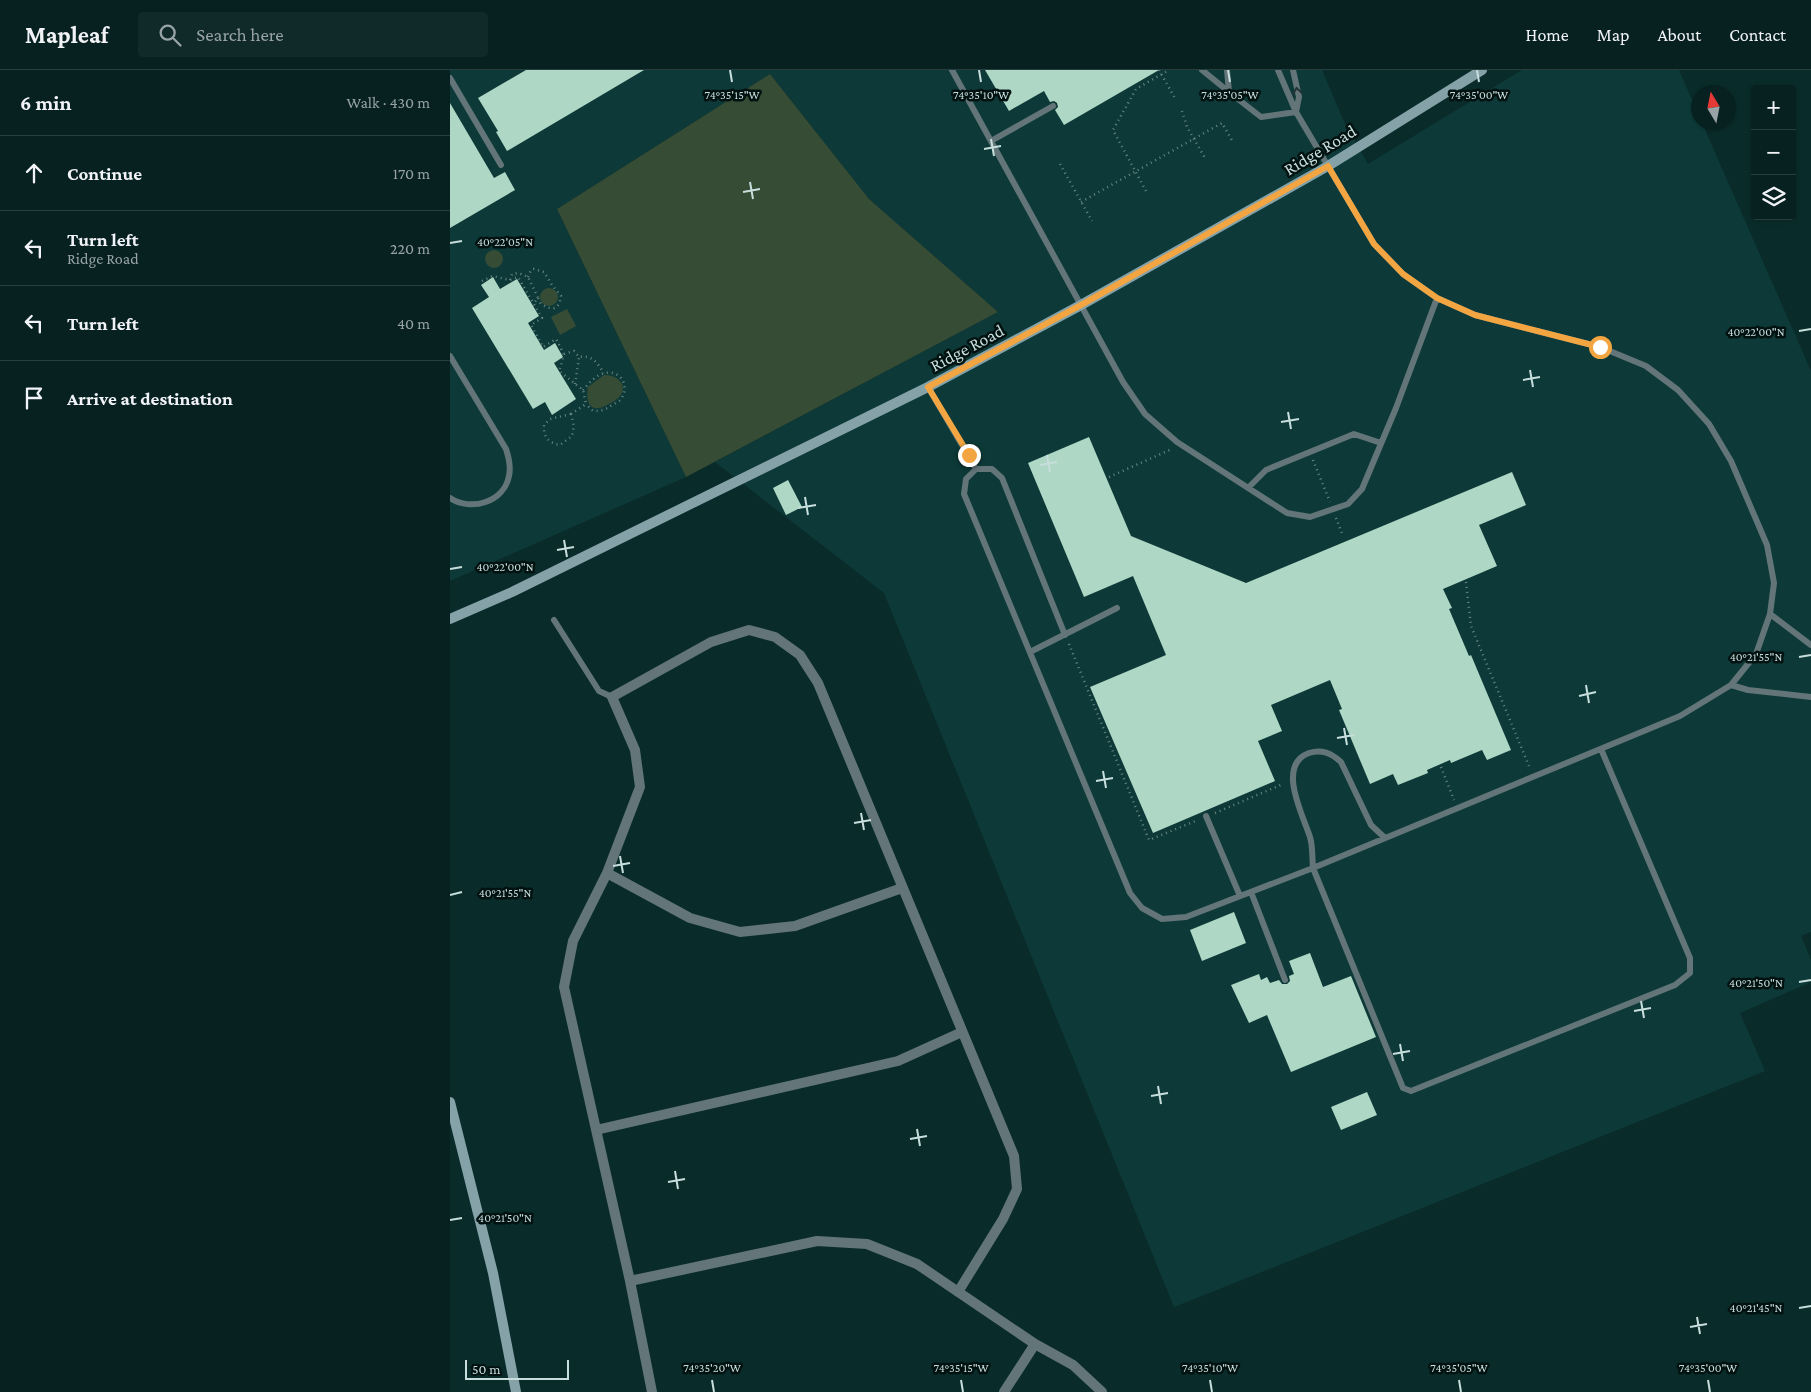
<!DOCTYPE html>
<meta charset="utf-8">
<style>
body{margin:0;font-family:"Crimson Pro",serif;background:#102929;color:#f1f3f6}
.controls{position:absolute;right:15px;top:15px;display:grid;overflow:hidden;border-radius:5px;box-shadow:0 1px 4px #0004}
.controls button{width:45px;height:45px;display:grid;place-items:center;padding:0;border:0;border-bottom:1px solid #283e3e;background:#072120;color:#f1f3f6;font:25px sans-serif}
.compass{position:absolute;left:1241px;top:15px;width:45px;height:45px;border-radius:50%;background:#072120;box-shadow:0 1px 4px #0004;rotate:350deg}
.scale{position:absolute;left:15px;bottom:12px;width:104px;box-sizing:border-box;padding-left:5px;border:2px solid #c7dedc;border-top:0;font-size:14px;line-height:18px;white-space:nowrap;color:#c7dedc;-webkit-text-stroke:4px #021211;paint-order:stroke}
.stop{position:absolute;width:15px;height:15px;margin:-11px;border:4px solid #f2a541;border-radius:50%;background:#fff}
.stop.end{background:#f2a541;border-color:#fff;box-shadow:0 1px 5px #0008}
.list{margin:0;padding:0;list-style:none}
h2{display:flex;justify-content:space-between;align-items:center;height:65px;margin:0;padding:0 20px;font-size:21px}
h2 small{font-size:16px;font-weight:400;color:#98a3a5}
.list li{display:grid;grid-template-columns:32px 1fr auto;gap:15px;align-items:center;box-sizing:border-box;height:75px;padding:0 20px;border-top:1px solid #283e3e}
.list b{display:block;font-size:19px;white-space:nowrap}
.list p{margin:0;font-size:16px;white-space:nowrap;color:#98a3a5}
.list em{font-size:16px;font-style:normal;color:#98a3a5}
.icon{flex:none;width:28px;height:28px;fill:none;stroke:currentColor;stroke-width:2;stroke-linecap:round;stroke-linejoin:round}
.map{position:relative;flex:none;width:1361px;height:1322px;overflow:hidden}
header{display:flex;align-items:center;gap:30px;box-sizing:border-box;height:70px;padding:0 25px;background:#072120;border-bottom:1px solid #283e3e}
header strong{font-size:24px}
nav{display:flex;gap:28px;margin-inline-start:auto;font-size:18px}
.search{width:350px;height:45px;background:#102929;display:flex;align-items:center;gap:12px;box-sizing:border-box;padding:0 18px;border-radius:5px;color:#98a3a5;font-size:19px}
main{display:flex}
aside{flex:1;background:#072120}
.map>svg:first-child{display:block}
</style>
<header>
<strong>Mapleaf</strong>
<div class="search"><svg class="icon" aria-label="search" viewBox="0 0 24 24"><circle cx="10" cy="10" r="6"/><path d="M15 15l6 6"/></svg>Search here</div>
<nav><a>Home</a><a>Map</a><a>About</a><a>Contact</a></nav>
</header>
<main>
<aside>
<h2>6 min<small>Walk · 430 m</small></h2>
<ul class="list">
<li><svg class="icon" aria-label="ahead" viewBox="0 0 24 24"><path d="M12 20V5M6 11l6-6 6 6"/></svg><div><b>Continue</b></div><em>170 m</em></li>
<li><svg class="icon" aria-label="left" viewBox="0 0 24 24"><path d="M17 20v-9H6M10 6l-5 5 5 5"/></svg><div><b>Turn left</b><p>Ridge Road</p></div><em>220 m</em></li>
<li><svg class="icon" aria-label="left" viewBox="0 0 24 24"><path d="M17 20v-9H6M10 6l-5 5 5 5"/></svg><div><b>Turn left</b></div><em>40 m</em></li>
<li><svg class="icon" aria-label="arrive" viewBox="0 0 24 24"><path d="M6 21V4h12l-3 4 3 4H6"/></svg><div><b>Arrive at destination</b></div></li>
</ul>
</aside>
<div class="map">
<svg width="1361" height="1322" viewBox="0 0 1361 1322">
<rect width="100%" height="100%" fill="#092c2a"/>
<path fill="#0d3a38" d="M0,0h872l23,54 23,40 154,-94h157l19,44v8l4,1 109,248v561l-10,4 10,24v22l-71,31 25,58 -591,236 -290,-714 -169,-131 283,-150 -129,-113 -99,-125 -213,135 129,268 -236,104z"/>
<path fill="#374c35" d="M320,4l99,125 129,113 -312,165 -129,-268z
M35 189a9 9 0 1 1 18 0a9 9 0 1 1-18 0Z
M90 227a9 9 0 1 1 18 0a9 9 0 1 1-18 0Z
M117,239l9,17 -16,9 -9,-18z
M154,305c12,-1 26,10 15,22 -2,3 -7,5 -10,7 -17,10 -24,1 -21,-17z"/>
<path fill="#afd7c5" d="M76,0h118l-137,81 -11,-19 2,-1 -20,-33z
M535,0h174l-95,55 -9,-15 3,-3 -1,-4 -3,-2 -4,1 -6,-11 -35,20z
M0,33l44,75 11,-6 10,18 -65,38z
M43,207l7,12 17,-10 22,37 -11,7 16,27 11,-7 8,14 -9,6 22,36 -24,16 -7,-13 -12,7 -61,-101 17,-11 -8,-12z
M639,367l42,99 115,47 266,-111 14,33 -47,20 18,41 -54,23 9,19 -3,1 20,47 2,-1 40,95 -24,10 -5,-10 -31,13 -1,-3 -23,10 1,3 -30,12 -5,-11 -23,10 -31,-74 3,-1 -12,-29 -59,25 11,26 -24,10 17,40 -122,52 -63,-146 76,-32 -33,-79 -49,21 -56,-134z
M338,410l14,27 -16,8 -13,-27z
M784,842l12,31 -44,18 -12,-31z
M860,883l13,34 28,-11 25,61 -85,35 -24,-57 -18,8 -18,-38 28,-11 2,6 6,-3 3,6 9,-3 3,4h5l3,-3 -1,-5 5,-2 -5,-13z
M917,1022l10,23 -36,15 -10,-23z"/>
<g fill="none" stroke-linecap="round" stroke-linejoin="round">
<path stroke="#698684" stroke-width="2.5" stroke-dasharray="1 4" stroke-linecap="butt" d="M709,0l17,30
M732,41l5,16 18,31
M610,94l32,57
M696,121l-33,-61 23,-41 33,-19
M631,132l141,-79 11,19
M78,207l3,-7 3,-1 10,3 8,13 9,11c-2,14 -8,15 -20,8l-3,-6
M60,210l2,-6 7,-1 9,4 10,21 -4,5
M32,211l10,-5 18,4 8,-3 24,41 -11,7 12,22 13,-8c8,15 9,16 3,32l24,19 3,14 -15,10
M114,284l10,-3 5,6c14,-2 18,6 25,16
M125,314l4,-26
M133,320c5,-6 14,-16 22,-17 16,-3 25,13 16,26 -2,3 -6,4 -9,6 -7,5 -11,6 -19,6l-7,-7
M121,344l3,12 -2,10 -12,9c-11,-2 -17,-8 -16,-20l6,-6z
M863,390l17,42
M659,407l63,-28
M886,448l7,18
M1016,512l5,44 58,140
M619,574l80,196 49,-20
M991,697l13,33
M765,743l68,-29"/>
<path stroke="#637579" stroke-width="6" d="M502,0l171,312 22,32 32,28 110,71 23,4 38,-13 14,-15 34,-81 41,-110
M752,0l27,22
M777,0l2,22 32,25 35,-5 3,-15 -6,-27
M0,8l51,87
M541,71l62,-35
M0,286l56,93c3,9 5,18 3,27 -5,26 -38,36 -59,22
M478,317l48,82 -10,10 -2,15 166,399 12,15 20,11 24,-2 127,-49 367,-152 51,-31 25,-31 14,-40 4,-31 -7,-38 -36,-84 -22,-37 -31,-34 -32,-24 -46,-19 -125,-32 -38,-17 -34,-24 -29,-30 -78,-132 -18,-42
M526,399h16l10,9 63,157
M798,418l18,-18 88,-36 27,9
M1320,544l41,31
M104,550l45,71 13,6
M580,582l87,-44
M1281,615l17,5 63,7
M756,746l34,80
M935,768l-14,-13 -30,-63c-10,-9 -19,-13 -32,-9 -33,12 -6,62 1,84 3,10 2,21 3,31l90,220 8,3 264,-106 15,-12v-15l-89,-209
M801,822l34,88"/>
<path stroke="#637579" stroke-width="10" d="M157,803l83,45 50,14 55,-6 107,-38
M146,1060l302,-69 64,-29
M180,1211l-66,-294 9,-46 34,-68 33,-86 -5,-37 -23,-53 99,-55 38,-12 26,7 25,18 18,28 196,473 3,33 -14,30 -45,73
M202,1322l-22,-111 187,-40 50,3 50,20 118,80 38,21 29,27
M554,1322l31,-48"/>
<path stroke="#85a2a9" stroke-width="10" d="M0,549l62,-27 416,-205 153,-82 247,-139 154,-96
M0,1032l43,171 23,119"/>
</g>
<defs><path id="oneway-chevron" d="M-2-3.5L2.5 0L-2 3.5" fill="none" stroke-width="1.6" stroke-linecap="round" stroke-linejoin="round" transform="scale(1.25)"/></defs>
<use stroke="#243535" href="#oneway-chevron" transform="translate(847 21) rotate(-99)"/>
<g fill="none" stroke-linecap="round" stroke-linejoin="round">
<path stroke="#f2a541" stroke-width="6" d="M519,385l-41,-68 153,-82 247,-139 46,78 29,30 34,24 38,17 125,32"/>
</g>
<path fill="none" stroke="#c7dedc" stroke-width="2" d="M280,0l2,12M529,0l2,12M778,0l2,12M1027,0l2,12M541,69l3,17M534,79l17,-3M300,112l3,17M293,122l17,-3M0,173l12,-2M1349,261l12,-2M1080,300l3,17M1073,310l17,-3M838,342l3,17M831,352l18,-3M597,385l3,17M590,395l17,-3M355,427l3,18M348,438l18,-3M114,470l3,17M107,480l17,-3M0,499l12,-2M1349,587l12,-2M1136,615l3,18M1129,626l17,-4M894,658l3,17M887,668l17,-3M653,701l3,17M646,711l17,-3M411,743l3,17M404,753l17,-3M170,786l3,17M163,796l17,-3M0,825l12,-3M1349,912l12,-2M1191,931l3,17M1184,941l17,-3M950,974l3,17M943,984l17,-3M708,1016l3,18M701,1026l17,-3M467,1059l3,17M460,1069l17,-3M225,1101l3,18M218,1112l17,-3M0,1150l12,-2M1349,1238l12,-2M1247,1247l3,17M1240,1257l17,-3M262,1310l2,12M511,1310l2,12M760,1310l2,12M1009,1310l2,12M1258,1310l2,12"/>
<g text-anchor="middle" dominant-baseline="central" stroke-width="5" stroke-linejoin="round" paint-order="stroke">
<g font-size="18" fill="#c7dedc" stroke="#021211">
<text transform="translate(870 80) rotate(-31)">Ridge Road</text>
<text transform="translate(517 278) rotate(-28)">Ridge Road</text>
</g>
</g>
<g font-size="12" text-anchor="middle" fill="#c7dedc" stroke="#021211" stroke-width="5" stroke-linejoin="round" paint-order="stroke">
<text x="282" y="29">74°35'15"W</text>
<text x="531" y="29">74°35'10"W</text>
<text x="780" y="29">74°35'05"W</text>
<text x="1029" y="29">74°35'00"W</text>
<text x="55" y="176">40°22'05"N</text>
<text x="1306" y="266">40°22'00"N</text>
<text x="55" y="501">40°22'00"N</text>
<text x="1306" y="591">40°21'55"N</text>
<text x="55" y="827">40°21'55"N</text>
<text x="1306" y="917">40°21'50"N</text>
<text x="55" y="1152">40°21'50"N</text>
<text x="1306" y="1242">40°21'45"N</text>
<text x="262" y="1302">74°35'20"W</text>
<text x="511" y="1302">74°35'15"W</text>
<text x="760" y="1302">74°35'10"W</text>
<text x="1009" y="1302">74°35'05"W</text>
<text x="1258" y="1302">74°35'00"W</text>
</g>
</svg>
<div class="controls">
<button>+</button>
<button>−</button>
<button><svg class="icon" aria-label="layers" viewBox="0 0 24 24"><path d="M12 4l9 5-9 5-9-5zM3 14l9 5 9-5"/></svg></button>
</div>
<svg class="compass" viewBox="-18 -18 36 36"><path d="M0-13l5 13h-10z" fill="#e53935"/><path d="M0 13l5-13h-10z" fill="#98a3a5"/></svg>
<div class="scale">50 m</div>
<div class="stop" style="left:1150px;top:277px"></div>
<div class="stop end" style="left:519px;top:385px"></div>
</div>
</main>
